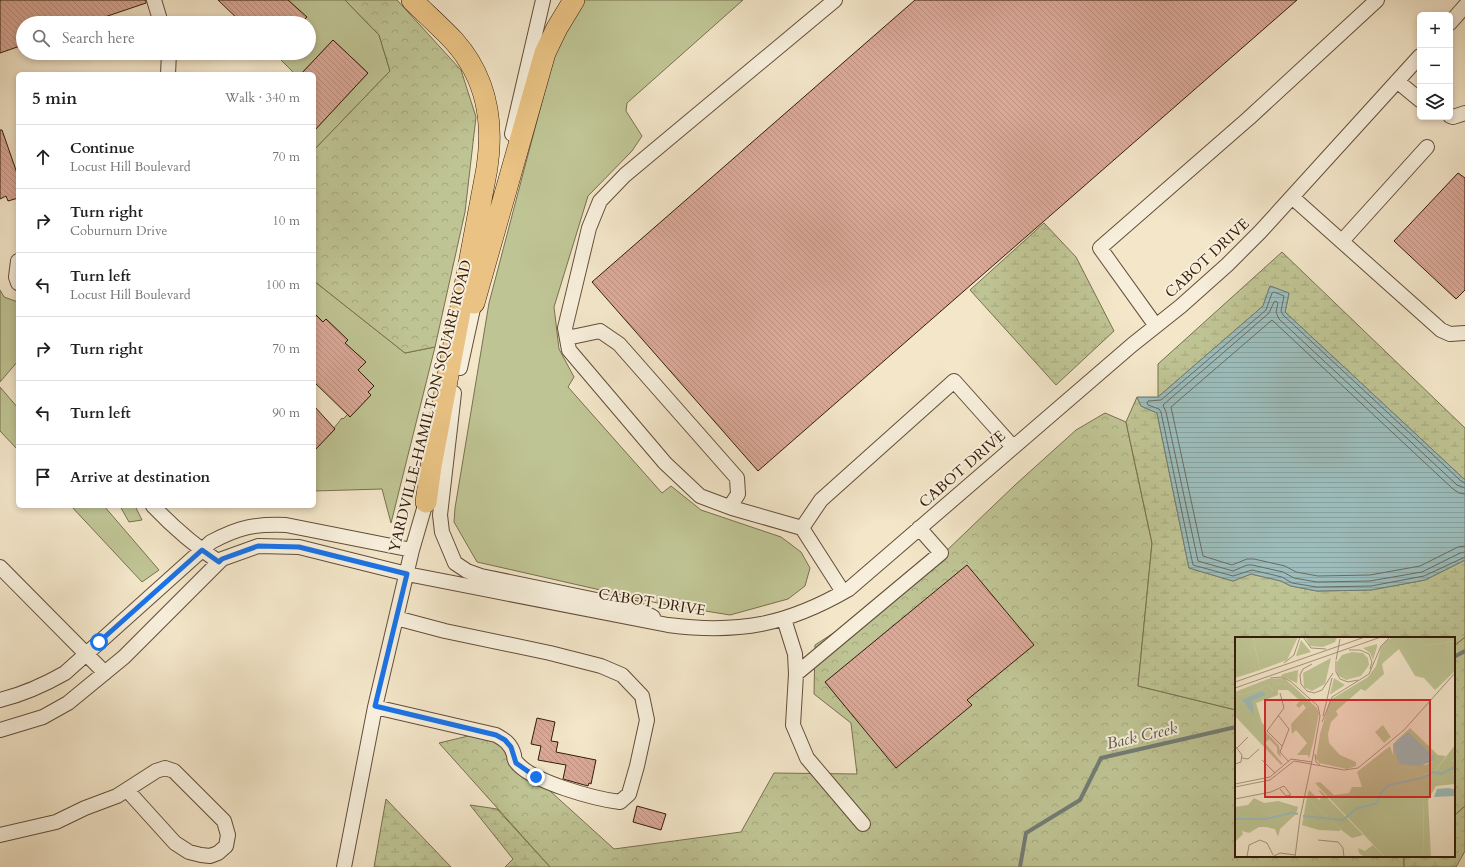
<!DOCTYPE html>
<meta charset="utf-8">
<style>
body{margin:0;font-family:Cardo,serif;background:#f2f2f2;color:#222}
.controls{position:absolute;right:12px;top:12px;display:grid;overflow:hidden;border-radius:6px;box-shadow:0 2px 6px #0003}
.controls button{width:36px;height:36px;display:grid;place-items:center;padding:0;border:0;border-bottom:1px solid #e0e0e0;background:#fff;color:#222;font:20px sans-serif}
.stop{position:absolute;width:12px;height:12px;margin:-9px;border:3px solid #1a73e8;border-radius:50%;background:#fff}
.stop.end{background:#1a73e8;border-color:#fff;box-shadow:0 1px 4px #0008}
.list{margin:0;padding:0;list-style:none}
h2{display:flex;justify-content:space-between;align-items:center;height:52px;margin:0;padding:0 16px;font-size:17px}
h2 small{font-size:13px;font-weight:400;color:#767676}
.list li{display:grid;grid-template-columns:26px 1fr auto;gap:12px;align-items:center;box-sizing:border-box;height:64px;padding:0 16px;border-top:1px solid #e0e0e0}
.list b{display:block;font-size:15px;white-space:nowrap}
.list p{margin:0;font-size:13px;white-space:nowrap;color:#767676}
.list em{font-size:13px;font-style:normal;color:#767676}
.icon{flex:none;width:22px;height:22px;fill:none;stroke:currentColor;stroke-width:2;stroke-linecap:round;stroke-linejoin:round}
.map{position:relative;flex:none;width:1465px;height:867px;overflow:hidden}
.search{position:absolute;background:#fff;box-shadow:0 2px 6px #0003;left:16px;top:16px;width:300px;height:44px;display:flex;align-items:center;gap:10px;box-sizing:border-box;padding:0 14px;border-radius:22px;color:#767676;font-size:15px}
.panel{position:absolute;background:#fff;box-shadow:0 2px 6px #0003;left:16px;top:72px;width:300px;height:436px;border-radius:6px}
.map>svg:first-child{display:block}
</style>
<div class="map">
<svg width="1465" height="867" viewBox="0 0 1465 867">
<defs>
<pattern id="forest-crowns" width="20" height="18" patternUnits="userSpaceOnUse"><rect width="20" height="18" fill="#bfc494"/><path d="M2 6a3 3 0 1 1 6 0M12 15a3 3 0 1 1 6 0" fill="none" stroke="#a5a87e"/></pattern>
<pattern id="wetland-marsh" width="20" height="14" patternUnits="userSpaceOnUse"><rect width="20" height="14" fill="#bfc494"/><path d="M1 5h8M5 5V1M11 12h8M15 12V8" fill="none" stroke="#a5a87e"/></pattern>
<pattern id="water-rules" width="6" height="5" patternUnits="userSpaceOnUse"><rect width="6" height="5" fill="#9dbebd"/><path d="M0 2.5h6" fill="none" stroke="#88a3a1"/></pattern>
<pattern id="building-back-hatch" width="6" height="6" patternUnits="userSpaceOnUse"><rect width="6" height="6" fill="#dba897"/><path d="M-1 5l2 2M0 0l6 6M5-1l2 2" fill="none" stroke="#bc9081"/></pattern>
</defs>
<rect width="100%" height="100%" fill="#f3e6c9"/>
<filter id="stains"><feTurbulence type="fractalNoise" baseFrequency=".005" numOctaves="4"/><feColorMatrix values="0 0 0 0 .2 0 0 0 0 .09 0 0 0 0 .02 0 0 0 .5 -.17"/></filter>
<radialGradient id="worn" r=".72"><stop offset=".6" stop-color="#630" stop-opacity="0"/><stop offset="1" stop-color="#630" stop-opacity=".3"/></radialGradient>
<path fill="#bfc494" stroke="#79704f" d="M288,0h57l34,35 11,36 -76,79v-19l54,-58 -35,-33 -32,34h-6l-21,-21h35v-30h-8l5,-6z
M583,0h160l-116,103 -1,8 16,25 -10,15 -44,45 -34,111 5,42 15,28 -6,10 94,106 9,-7 30,24 80,27 20,15 9,16 -5,18 -17,13 -58,16 -68,-11 -185,-42 -23,-40 1,-14 34,-205 65,-247z
M314,281l91,72 30,-6 -44,176 -9,-34 -68,2v-40l21,-22 -1,-1 8,-10 1,1 5,-5 2,3 21,-22 -3,-3 6,-6 -17,-15 9,-9 -21,-19 3,-3 -22,-21 -3,3 -9,-7z
M0,290l4,7 14,5v59l-18,21z
M0,387l18,21v42l-18,-19z
M71,506h33l55,64 -17,12z
M120,506h15l7,14 -13,2z"/>
<path fill="url(#forest-crowns)" stroke="#79704f" d="M345,0h52l64,70 15,47 -11,95 -30,135 -30,6 -91,-72v-131l76,-79 -11,-36z
M1105,413l21,9 26,121 -14,143 98,24v146h171l-3,2v9h-854l-111,-124 46,-11 129,117 127,-17 33,-59 83,1 -6,-51 -37,-29 1,-49 103,-67 97,-93 61,-55z
M1465,637v169l-11,10v-170z"/>
<path fill="url(#wetland-marsh)" stroke="#79704f" d="M1044,223l32,34 38,74 -58,54 -86,-95z
M1282,252l183,176v52l-180,-168 4,-19 -19,-7 -7,20 -105,91v-33z
M1137,397l4,9 16,7 32,155 44,13 18,-7 30,7 10,5 26,5 54,-1 54,-10 40,-20v77l-11,9v-8h-218v72l-98,-24 14,-143 -26,-121z
M386,799l65,68h-77z
M470,805l27,4 53,58h-45l8,-8z
M1465,806v45l-9,16h-52v-9l3,-2h47v-40z"/>
<path fill="url(#water-rules)" stroke="#737d75" d="M1270,286l19,7 -4,19 180,168v80l-40,20 -54,10 -54,1 -26,-5 -10,-5 -30,-7 -18,7 -44,-13 -32,-155 -16,-7 -4,-9h21l105,-91z"/>
<g fill="none" stroke-linecap="round" stroke-linejoin="round">
<path stroke="#686d64" stroke-width="1" d="M1465,483l-4,-2 -178,-166 -2,-4 3,-15 -10,-4 -2,1 -6,17 -105,90 -13,1 -1,2 1,2 11,4 2,3 32,153 40,11 19,-6 30,7 10,6 25,4 54,-1 53,-10 41,-19
M1465,488l-8,-3 -178,-166 -3,-7 2,-9 -2,-2 -2,1 -5,11 -106,92 3,7 32,149 35,10 14,-6h5l31,7 11,6 23,4 53,-1 52,-9 38,-19 5,-1
M1465,494l-6,-1 -6,-4 -181,-169 -101,87 32,149 29,9 15,-6h7l31,7 11,6 22,4 52,-1 50,-9 38,-19 7,-1"/>
<path stroke="#737d75" stroke-width="4" d="M1454,657l11,-6
M1020,867l6,-34 54,-33 21,-42 135,-31"/>
</g>
<path fill="url(#building-back-hatch)" stroke="#331c0a" d="M0,0h146v3l-59,20h-64v22l-23,8z
M218,0h70l19,17 -6,6h-59z
M915,0h382l-539,471 -166,-189z
M333,40l35,33 -54,58v-57h-13z
M0,130h2l16,46v22l-10,3 -2,-5 -6,3z
M1458,173l7,5v112l-9,9 -62,-58z
M314,313l9,9 3,-3 22,21 -3,3 21,19 -8,8 16,16 -6,6 3,3 -21,22 -36,-35z
M314,406l21,23 -21,22z
M967,565l67,80 -67,55 5,5 -76,63 -71,-86z
M537,718l18,4 -4,19 7,1 -2,10 40,8 -5,24 -2,-1 -1,3 -25,-7 3,-14 -28,-5 3,-14 -10,-2z
M637,806l29,8 -5,16 -28,-8z"/>
<g fill="none" stroke-linecap="round" stroke-linejoin="round">
<defs>
<path id="minor" d="M154,0l7,23
M835,0l-210,175 -25,26 -11,27 -24,100 4,22 96,113 35,33 32,12 70,20 41,64
M1450,23l15,-17
M168,74l1,-21
M1397,81l23,19
M1450,116l3,1 12,-4
M512,134l31,-134
M1292,197l149,133 9,4 15,-1
M1342,241l85,-94
M18,261l-2,16 2,6
M1156,326l-56,-78 149,-130 128,-118
M567,338l33,-7 19,13 118,134 1,16 -8,13
M460,368l16,-73
M454,393l-14,122 2,17 13,31 12,8 14,5 154,32 18,9
M153,506c20,21 42,40 66,56
M802,528l19,-28 133,-119 59,66
M0,567l105,106
M784,619l11,35 1,20 -3,51 14,33 56,66
M796,674l145,-121 -22,-25
M0,700c24,-6 44,-15 65,-27l146,-131c28,-15 43,-18 75,-17l126,25
M375,707l121,28c9,5 15,9 18,20 0,2 1,6 3,8 16,19 78,36 103,39l9,-8 8,-28 10,-46 -5,-24 -20,-21 -21,-9 -51,-13 -105,-22 -49,-13
M0,730l43,-13 25,-14 56,-46 98,-98 36,-13 41,1 108,27 261,51c71,9 119,0 181,-36l283,-244 49,-39 46,-41 33,-33 160,-176
M0,835l56,-13 29,-14 32,-12 39,-25 9,-3 9,3 50,50 4,14 -2,11 -8,7 -8,3 -9,-1 -12,-3 -14,-9 -48,-53
M344,867l31,-160 37,-157 16,-55"/>
<path id="highway" d="M412,0c14,14 29,27 42,41 33,37 40,80 33,127l-56,298 -5,36
M474,303l71,-250 12,-25 17,-28"/>
</defs>
<use href="#minor" stroke="#634e3a" stroke-width="16"/>
<use href="#highway" stroke="#331c0a" stroke-width="22"/>
<use href="#minor" stroke="#f7efdc" stroke-width="14"/>
<use href="#highway" stroke="#eac384" stroke-width="21"/>
</g>
<g fill="none" stroke-linecap="round" stroke-linejoin="round">
<path stroke="#1a73e8" stroke-width="5" d="M99,642l103,-92 17,12 3,-3 36,-13 41,1 108,27 -32,132 121,29 9,5 6,7 5,16 20,14"/>
</g>
<g text-anchor="middle" dominant-baseline="central" stroke-width="4" stroke-linejoin="round" paint-order="stroke">
<g font-size="15" fill="#331c0a" stroke="#f7efdc">
<text transform="translate(1207 258) rotate(-43)">CABOT DRIVE</text>
<text transform="translate(430 406) rotate(-76)">YARDVILLE-HAMILTON SQUARE ROAD</text>
<text transform="translate(962 469) rotate(-41)">CABOT DRIVE</text>
<text transform="translate(652 602) rotate(9)">CABOT DRIVE</text>
</g>
<g font-size="16" font-style="italic" fill="#585549" stroke="#f7efdc">
<text transform="translate(1142 736) rotate(-13)">Back Creek</text>
</g>
</g>
<g transform="translate(1235 637)">
<rect width="220" height="220" fill="#f3e6c9"/>
<path d="M70,0h32l-2,5 -12,5 -13,-1zM159,0h23l10,9 28,-5v30l-20,19 -11,-12 -9,-2 -16,-27 -17,15 2,10 -19,17 -4,-2 -25,22 2,4 -7,7 -3,12 1,9 11,12 16,7v4l-9,3 -28,-6 -3,-5 4,-24 10,-34 38,-23 8,-11 5,-19 6,-7zM66,3l10,12 -14,4h-1zM99,41l11,7 -14,9h-1zM41,46l12,2 20,19 6,35 -5,20 -1,-4h-11l10,-12 -11,-13 -4,4 -1,-10 15,-16 -3,-4 -4,4 -3,-3 4,-4 -12,-11h-10v5l-22,8 6,20 4,3 -1,5 14,15 2,12 -4,-5v-6l-8,-8 -4,4 18,21 -2,1 -46,-49v-24l2,3 8,-1 24,-9 4,6z" fill="#bfc494"/>
<path d="M0,0h18l7,33 -25,8zM182,0h38v4l-28,5zM49,41l33,30 2,5 -5,26h-3l-19,-14 17,-18 -21,-22 -12,-2 1,5 -3,4 -5,-7 -24,9 -9,1 -1,-3 33,-13zM220,108v15l-5,1 3,14 2,-1v10l-19,2 -13,10 1,61h-39l-70,-74 5,-1 14,13 15,-2 3,-6h10l-5,-15 33,-26 5,15 -1,16 31,-2 11,-5zM72,160l33,32v2l-21,-1 -17,-5zM19,161l10,5 14,-2 20,6 -2,7 -16,15 -2,8 -3,-8 -9,-2h-7l-10,6 -7,-2 1,3 -8,8v9v-44l13,-2z" fill="#bfc494"/>
<path d="M18,0h45l-11,23 -27,10zM142,7v3l-4,13 -3,-7 -7,-5zM117,15l11,1 5,5 1,7 -8,11 -15,4 -9,-5v-13l5,-7zM96,21l-6,26 -13,7 -8,-4 -1,-14zM63,33l-1,13 -16,-7 2,-2zM148,88l8,12 -7,6 -9,-11zM175,91l28,27 8,1 -10,14 -27,11 -16,-4v-33l13,20 20,1 7,-4 -1,-5 -22,-21 -14,9v-3zM220,123v14l-15,-1 10,-12zM201,149l-8,14 3,57h-7l-1,-61zM74,153l10,10 4,-4 -5,-6 3,1 42,44 -11,3 -12,-9 -33,-32zM138,208l12,12h-21l-5,-4 -1,-5 7,3z" fill="#bfc494"/>
<path d="M25,55h4l1,3 -13,6 2,14 -12,-15zM173,95l24,23h3l-2,6 -13,5 -21,-2 -6,-20zM212,151l8,1v7l-21,1 3,-8z" fill="#9dbebd"/>
<path fill="none" stroke="#9dbebd" stroke-width="2" d="M68,179l40,4 13,-11 21,-6 4,-10 8,-8 33,-7 11,-6 8,2 14,-7M0,182h31l25,-6 7,1"/>
<path fill="none" stroke="#a6957d" stroke-width="1" d="M68,0l8,11 15,1M114,13h11l9,4 3,8 -2,7M101,23l4,-21M101,24v11l4,7 8,3 10,-2M49,26l10,-8 6,-18M77,27l-9,5 -3,6 1,9 6,7 7,2 8,-3 11,-17M35,41l12,-1 8,4 28,25 2,10 -7,40M0,45l130,-45M0,51l146,-51M45,56l4,15 -17,23 15,15M43,78l11,14 -9,23 9,10M88,79l9,-38M87,85l10,-25 37,-23 12,-28 9,-9M0,109l7,9 -1,7 -6,2M2,111l11,-11M80,117l1,8 4,3M7,121l6,1 11,-10M27,123l13,13M0,147l35,-7 21,-18 21,3M0,150l35,-7 24,-19 50,9 14,-2 46,-38 51,-57M0,162l36,-7 13,-6 7,9 -5,1 -6,-7M83,203l20,2 5,6 1,9M12,220l2,-12 11,-5 7,3 6,12M37,220l8,-4 15,2M60,220l5,-39 13,-62"/>
<path fill="#d62828" fill-opacity="0.15" stroke="#d62828" stroke-width="2" d="M30,63h165v97h-165z"/>
<rect width="220" height="220" fill="none" stroke="#331c0a" stroke-width="2"/>
</g>
<rect width="100%" height="100%" filter="url(#stains)"/>
<rect width="100%" height="100%" fill="url(#worn)"/>
</svg>
<div class="controls">
<button>+</button>
<button>−</button>
<button><svg class="icon" aria-label="layers" viewBox="0 0 24 24"><path d="M12 4l9 5-9 5-9-5zM3 14l9 5 9-5"/></svg></button>
</div>
<div class="stop" style="left:99px;top:642px"></div>
<div class="stop end" style="left:536px;top:777px"></div>
<div class="search"><svg class="icon" aria-label="search" viewBox="0 0 24 24"><circle cx="10" cy="10" r="6"/><path d="M15 15l6 6"/></svg>Search here</div>
<section class="panel">
<h2>5 min<small>Walk · 340 m</small></h2>
<ul class="list">
<li><svg class="icon" aria-label="ahead" viewBox="0 0 24 24"><path d="M12 20V5M6 11l6-6 6 6"/></svg><div><b>Continue</b><p>Locust Hill Boulevard</p></div><em>70 m</em></li>
<li><svg class="icon" aria-label="right" viewBox="0 0 24 24"><path d="M7 20v-9h11M14 6l5 5-5 5"/></svg><div><b>Turn right</b><p>Coburnurn Drive</p></div><em>10 m</em></li>
<li><svg class="icon" aria-label="left" viewBox="0 0 24 24"><path d="M17 20v-9H6M10 6l-5 5 5 5"/></svg><div><b>Turn left</b><p>Locust Hill Boulevard</p></div><em>100 m</em></li>
<li><svg class="icon" aria-label="right" viewBox="0 0 24 24"><path d="M7 20v-9h11M14 6l5 5-5 5"/></svg><div><b>Turn right</b></div><em>70 m</em></li>
<li><svg class="icon" aria-label="left" viewBox="0 0 24 24"><path d="M17 20v-9H6M10 6l-5 5 5 5"/></svg><div><b>Turn left</b></div><em>90 m</em></li>
<li><svg class="icon" aria-label="arrive" viewBox="0 0 24 24"><path d="M6 21V4h12l-3 4 3 4H6"/></svg><div><b>Arrive at destination</b></div></li>
</ul>
</section>
</div>
